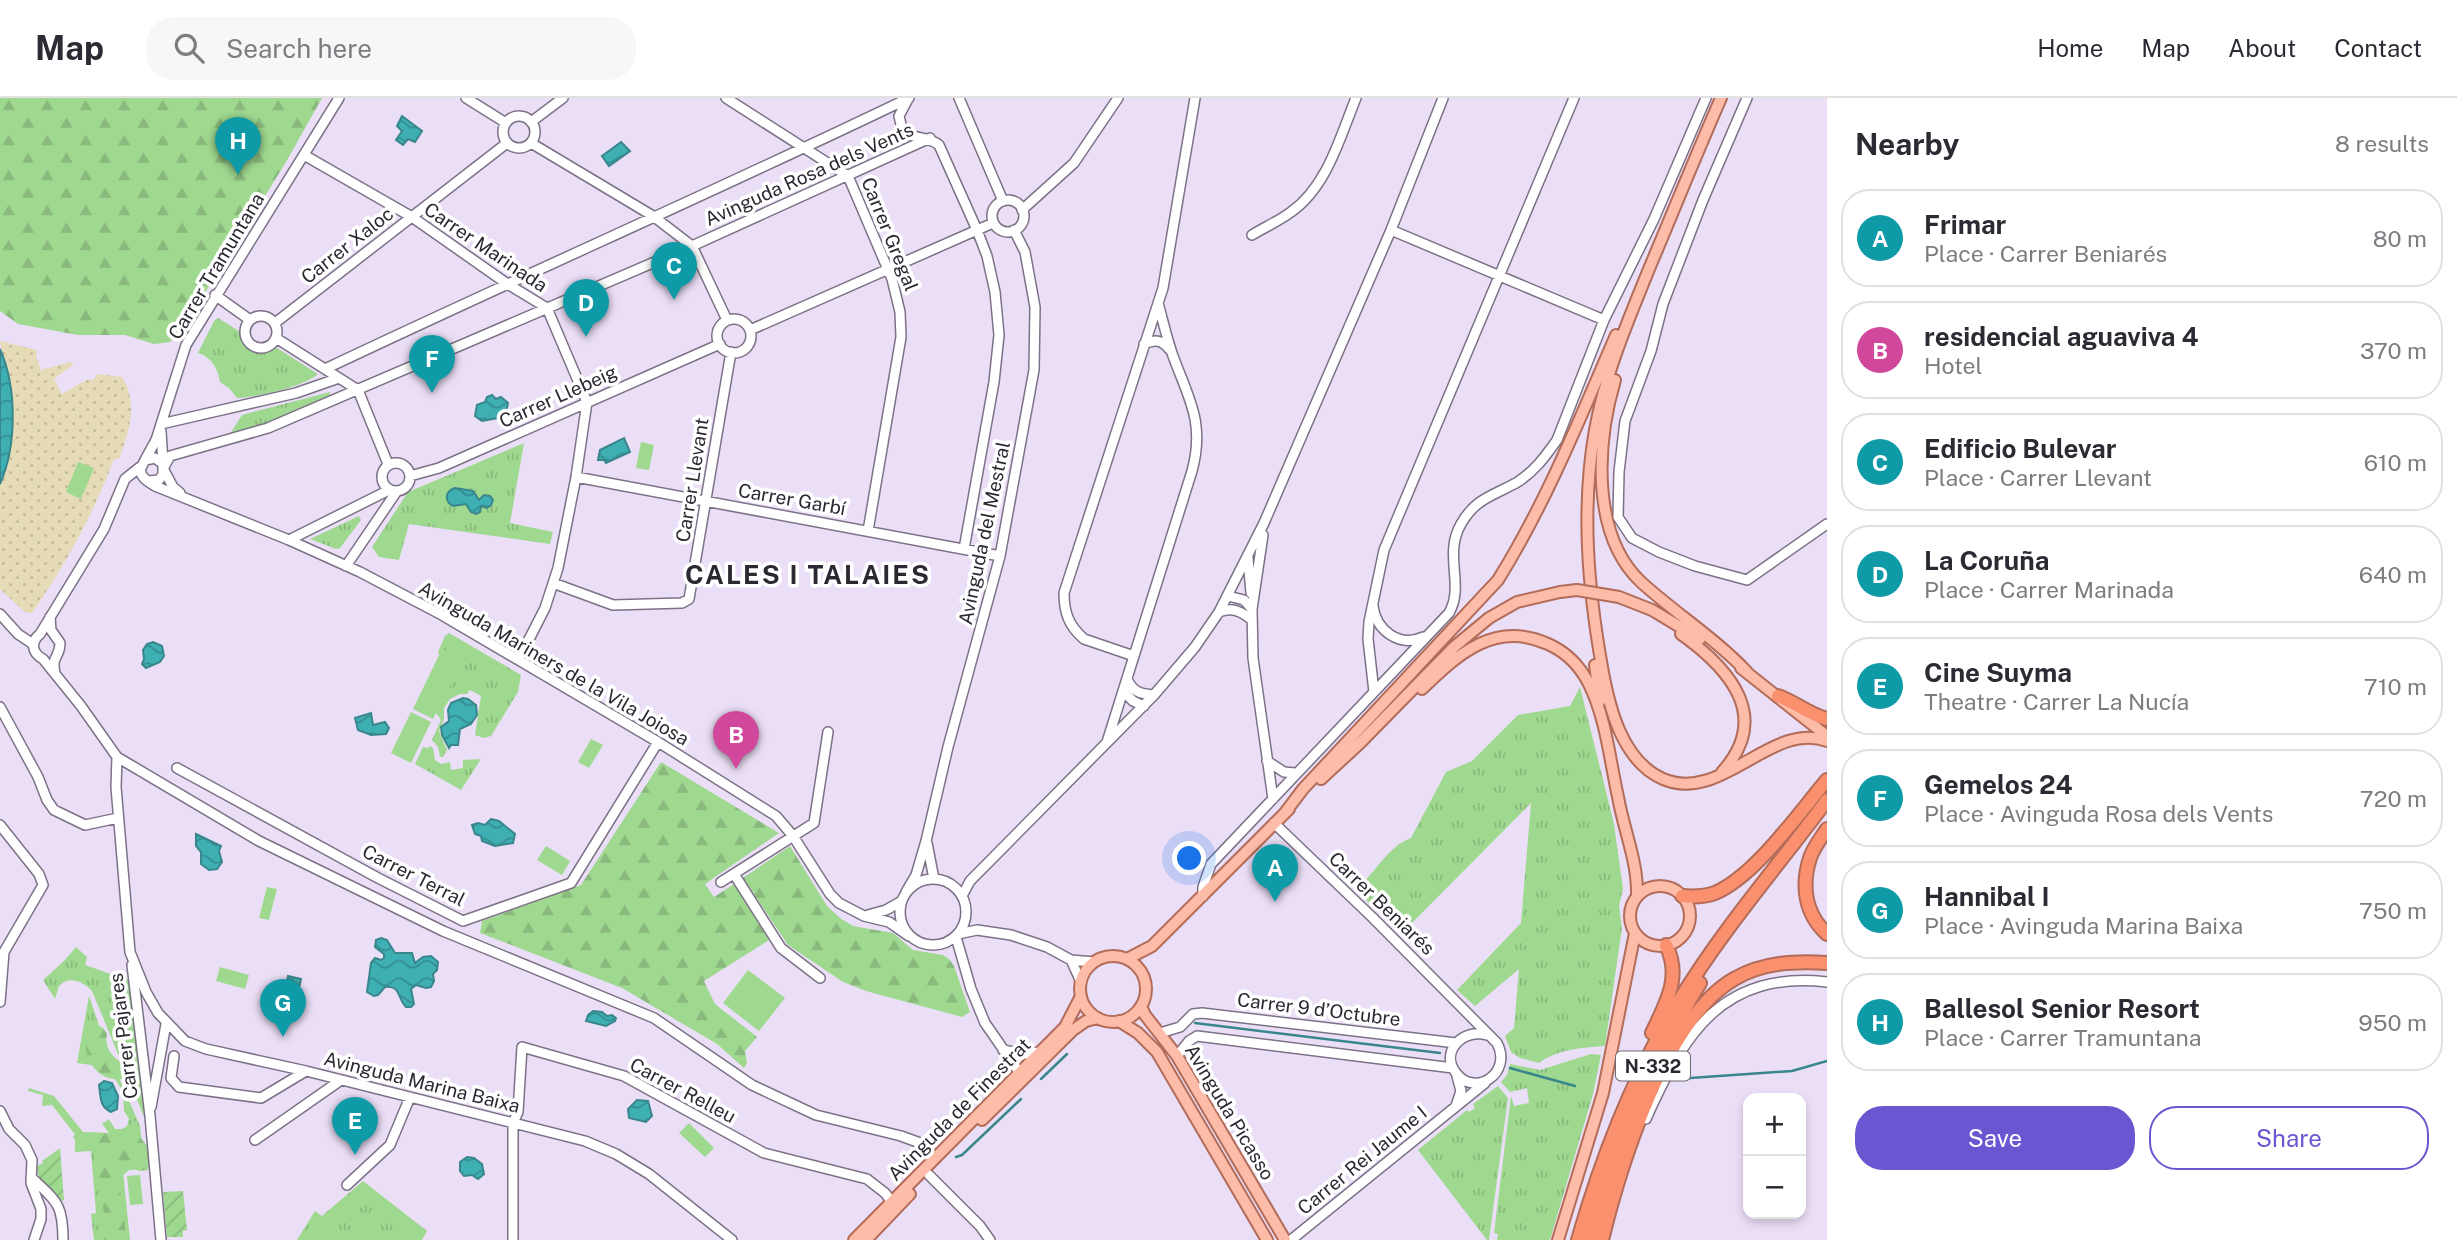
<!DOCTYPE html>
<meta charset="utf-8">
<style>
body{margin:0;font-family:"Public Sans",sans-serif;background:#f7f7f7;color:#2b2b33}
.controls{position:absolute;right:21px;bottom:21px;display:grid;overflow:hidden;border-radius:14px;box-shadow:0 4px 10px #0003}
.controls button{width:63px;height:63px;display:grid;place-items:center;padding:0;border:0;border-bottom:2px solid #e1e1e2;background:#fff;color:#2b2b33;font:35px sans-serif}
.you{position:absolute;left:1190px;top:761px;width:24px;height:24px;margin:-18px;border:5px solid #fff;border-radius:50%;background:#1a73e8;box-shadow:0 0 0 10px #1a73e833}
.badge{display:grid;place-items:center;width:46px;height:46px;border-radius:50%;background:#6a56d0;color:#fff;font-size:23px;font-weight:700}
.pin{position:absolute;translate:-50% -58px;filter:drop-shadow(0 2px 4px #0008)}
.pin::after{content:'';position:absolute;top:37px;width:24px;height:21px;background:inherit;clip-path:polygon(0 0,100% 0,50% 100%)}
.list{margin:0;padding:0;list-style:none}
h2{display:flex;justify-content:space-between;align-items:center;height:91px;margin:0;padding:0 28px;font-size:30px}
h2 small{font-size:23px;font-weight:400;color:#7c7c81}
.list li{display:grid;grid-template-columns:46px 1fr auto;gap:21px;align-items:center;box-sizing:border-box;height:98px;margin:0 14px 14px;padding:0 14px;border:2px solid #e1e1e2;border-radius:28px}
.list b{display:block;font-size:26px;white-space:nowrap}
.list p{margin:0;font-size:23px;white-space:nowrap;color:#7c7c81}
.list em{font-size:23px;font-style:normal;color:#7c7c81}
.actions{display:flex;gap:14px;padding:21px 28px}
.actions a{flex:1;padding:16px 0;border:2px solid #6a56d0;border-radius:28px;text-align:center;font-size:24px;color:#6a56d0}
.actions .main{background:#6a56d0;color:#fff}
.icon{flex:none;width:38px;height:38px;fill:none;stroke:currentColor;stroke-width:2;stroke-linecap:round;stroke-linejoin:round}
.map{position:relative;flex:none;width:1827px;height:1142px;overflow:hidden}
header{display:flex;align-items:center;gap:42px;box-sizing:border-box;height:98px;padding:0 35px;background:#fff;border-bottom:2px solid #e1e1e2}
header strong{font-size:33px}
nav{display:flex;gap:38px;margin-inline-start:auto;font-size:24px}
.search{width:490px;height:63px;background:#f7f7f7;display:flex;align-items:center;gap:18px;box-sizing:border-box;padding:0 24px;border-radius:28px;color:#7c7c81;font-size:26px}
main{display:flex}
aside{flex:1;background:#fff}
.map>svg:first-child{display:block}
</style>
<header>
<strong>Map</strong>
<div class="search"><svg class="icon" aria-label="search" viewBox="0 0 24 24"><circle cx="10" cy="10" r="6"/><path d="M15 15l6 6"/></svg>Search here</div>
<nav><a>Home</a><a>Map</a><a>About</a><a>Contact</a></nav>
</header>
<main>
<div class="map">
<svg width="1827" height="1142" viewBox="0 0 1827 1142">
<defs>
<pattern id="grass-tufts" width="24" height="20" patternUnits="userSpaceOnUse" patternTransform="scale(1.75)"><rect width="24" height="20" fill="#9fd88f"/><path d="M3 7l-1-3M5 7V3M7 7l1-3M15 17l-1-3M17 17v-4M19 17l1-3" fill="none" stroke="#89b97c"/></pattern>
<pattern id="forest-firs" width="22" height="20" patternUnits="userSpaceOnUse" patternTransform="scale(1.75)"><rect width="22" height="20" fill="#9fd88f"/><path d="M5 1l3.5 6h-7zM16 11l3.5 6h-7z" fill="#89b97c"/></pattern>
<pattern id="sand-dots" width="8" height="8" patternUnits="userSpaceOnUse" patternTransform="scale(1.75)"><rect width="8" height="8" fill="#e5dbb6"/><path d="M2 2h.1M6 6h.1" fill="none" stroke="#c5bc9d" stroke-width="1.8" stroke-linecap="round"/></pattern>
<pattern id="garden-furrows" width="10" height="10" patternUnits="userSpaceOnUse" patternTransform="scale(1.75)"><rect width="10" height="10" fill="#9fd88f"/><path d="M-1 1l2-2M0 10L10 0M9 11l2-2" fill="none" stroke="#89b97c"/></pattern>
<pattern id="water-waves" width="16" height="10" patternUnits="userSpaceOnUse" patternTransform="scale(1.75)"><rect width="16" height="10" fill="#3eafb3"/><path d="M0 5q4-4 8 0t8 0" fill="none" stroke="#348e92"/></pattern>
</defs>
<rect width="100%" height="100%" fill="#ebdff7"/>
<path fill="url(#grass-tufts)" d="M218,220l21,13 3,11 11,8 8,2 16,-4 41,26c-15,13 -60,23 -81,24l-8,-10 -9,-6c-2,-13 -8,-25 -22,-29l16,-32z
M330,294v7l-102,38 14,-22z
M524,345l-14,80 43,9 -3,12 -141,-20 -10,36 -20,-3 -7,-10 36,-55z
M359,418l2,4 -21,28 -4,1 -26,-10z
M449,535l72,42 -3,17 -27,44 -7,2 -9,-3 6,-39 -11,-6 -3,4h-7l-10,5 -6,9v11l-5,12 8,19 -4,7h-3l-2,-10 -6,-7 9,-20 -5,-7 23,-48 -20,-10 -1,-3 7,-16z
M1580,589l34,137 9,65 -4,17 3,22 -17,118c-24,2 -47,3 -66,17l-19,-5 -9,-6 -6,-16 9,-8 5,-59 -44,37 -18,-16 64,-67 10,-120 -130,131 -36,-35 4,-4 -10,-8c17,-16 30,-41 52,-49l35,-66 26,-11 46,-46 52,-9z
M430,648l3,2 2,12 6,4 9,-2 1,8 12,-2v-8l18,-1 -20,31 -46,-26 8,-17 5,1z
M76,849l11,10 -2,8 46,16 14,138 -53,-128c-9,-9 -22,-16 -33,-5l-4,13 -12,-19 22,-20z
M89,898l19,56 32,74 5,42 -22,3 7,69h-36l-3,-26 5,-1 -5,-62 -16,1v-9l3,-4 -1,-2 -25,-32 -10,1 1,-11 -15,-4 1,-3 25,8 29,36 26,1 -7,-9 7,-5 6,10h7l5,-3 2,-7 -5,-8 -1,-19 -9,-15 -23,-12 -14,-2z
M1591,956l10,1 -8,39 -43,146h-53l1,-6 -4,-1 17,-137 3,10 15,-3 -2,-15 -17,4 -9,-10 6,-7 3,-11 30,6z
M1498,988l10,12 -19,142h-2l-69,-90 49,-40 2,2 6,-4 -2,-4z
M363,1083l64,50 -5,9h-125l18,-29 7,5z"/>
<path fill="url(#forest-firs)" d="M0,0h322l-36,64 -100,161 -16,19 -16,2 -29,-9h-47l-60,-11 -18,-13z
M661,664l118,71 -74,51 9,13 20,-13 35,56 -65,41 11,23 42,33 -12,14 2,12 -3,5 -27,-24 -95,-56 -142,-55 2,-12 99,-36z
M790,748l37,60 13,12 13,8 40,7 20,17 30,5 6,4 5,7 16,46 -8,5 -96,-26 -23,-9 -55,-37 -45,-67z
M95,926l8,4 4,6c-3,15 7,26 20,31l1,6 -6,8c-29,4 -48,-33 -27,-55z
M136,1023l4,16 8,10 2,12 -2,11 -9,1 -8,-3 -13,12 6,32 2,28h-28l1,-13 5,-14 -10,-61 -15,-4 -6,-12c18,-10 44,7 59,-14z"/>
<path fill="url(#sand-dots)" d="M0,243l37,9 -1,6 5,14 29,-8 4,2 -20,15 8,15 24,-14h7l5,-6 24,3c17,27 7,55 -3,82h-5c-21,56 -48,105 -82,154l-7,-1 -25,-23v-105l9,-34 3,-24 -1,-31z"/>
<path fill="#9fd88f" d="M641,344l13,3 -5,25 -13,-2z
M78,364l16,6 -13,31 -15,-7z
M452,540l18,9 -8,16 -19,-8z
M439,557l21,10 -27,54 -20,-10z
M411,614l20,10 -20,41 -20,-10z
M591,641l12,6 -14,23 -11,-6z
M546,748l24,15 -8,14 -25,-15z
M267,789l10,2 -8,31 -10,-2z
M220,869l29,8 -4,14 -29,-8z
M748,872l37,28 -26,33 -36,-28z
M689,1025l25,25 -9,9 -26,-24z
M140,1077l3,29 -13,1 -3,-29z"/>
<path fill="url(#garden-furrows)" d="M60,1050l4,52 -2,1 -21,-20 -6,-14 8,-4 -1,-2z
M183,1093l4,39 -4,1v6h-16l-4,-45z"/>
<path fill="url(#water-waves)" stroke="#39868c" stroke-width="2" d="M402,18l20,15 -7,11 -7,-3 -5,6 -7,-5 6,-9 -5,-5z
M621,44l9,9 -21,15 -7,-10z
M0,251c17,39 17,96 0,135z
M492,297l4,4 5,-2 7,6 -1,5 -9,10 -16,3 -7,-5 2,-11 8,-3 2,-5z
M624,340l6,14 -24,11 -2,-3h-6l2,-10z
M455,390l18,3 6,9 5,-5 6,1 3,4 -2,5 -4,3 -6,-2 -1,6 -4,2 -5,-2 -5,-8 -13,2c-9,-5 -8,-15 2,-18z
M153,544l9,4 2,10 -4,6 -14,6 -4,-4 2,-5 -1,-9 4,-6z
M463,600l5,1 8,6 1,10 -6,9 -11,5 -2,16h-7l-2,3 -7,-13 -1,-8 8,-6 -1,-11 3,-7z
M371,615l2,12 12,-3 4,6 -3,6 -15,1 -13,-5 -3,-12z
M491,721l8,2 16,13 -2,9 -18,3 -13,-5 -1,-5 -6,-2 -3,-9 6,-2 7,2z
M196,736l25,12 -2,5 3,11 -5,7 -8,1 -8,-6v-12l-5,-6z
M381,840l6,2 8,13h17l3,10 8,-6 8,-1 7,6 -1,8 -4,4 1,7 -3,6 -5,1 -10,-3 -5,4 3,15 -3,3h-5c-9,-9 -5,-22 -21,-20l-7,8 -4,1 -7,-4 4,-29 4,-5 6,2 3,-2v-4l-9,-7 1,-7z
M288,878l13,3 -7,30 -12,-3z
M593,913l9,1 5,4 5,-1 4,3 -1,3 -9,5 -20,-5 2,-6z
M104,983l8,2 6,13 -1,13 -6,3c-12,-5 -10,-16 -12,-27z
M637,1002l11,1 4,15 -6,6 -17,-4 -1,-9z
M467,1059l7,1 8,6 2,10 -6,5 -6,-4 -8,1 -4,-5v-9z"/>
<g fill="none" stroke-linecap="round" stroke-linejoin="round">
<path stroke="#39868c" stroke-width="2.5" d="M1195,925l245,30
M1510,970l65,18
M1041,981l26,-25
M1676,981l116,-8 35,-10
M922,1046l9,5
M956,1059l6,-2 59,-56"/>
<defs>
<path id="minor" d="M466,0l40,25
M726,0l122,78 44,103 8,33 1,25 -33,194
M959,0l44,103
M1747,0l-44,102 -40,104 -12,47 -26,70 -6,51 -1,45 14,21 27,14 36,14 52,14 80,-56
M908,1l-9,17 3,13c11,12 25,6 37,16l38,85 10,26 8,36 4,43 -5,47 -30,167
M503 34a16 16 0 1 1 32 0a16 16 0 1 1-32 0Z
M531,24l32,-24
M531,45l122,73 39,30 35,74
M304,57l108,62 94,66 41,25 40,94 -11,75 -18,91 -13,40 -26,51
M992 118a16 16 0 1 1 32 0a16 16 0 1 1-32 0Z
M1022,112l52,-47 44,-65
M1391,132l213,90
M1252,137c13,-8 27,-14 39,-23 36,-25 49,-75 65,-114
M215,197l35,25
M245 234a16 16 0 1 1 32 0a16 16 0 1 1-32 0Z
M717 238a17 17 0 1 1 34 0a17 17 0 1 1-34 0Z
M275,225l232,-180
M750,232l243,-107
M276,240l82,52 30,74
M1144,246c12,-5 18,-4 26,6
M325,271c194,-92 391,-178 584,-271
M161,326l135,-31 43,-15
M161,333l2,33
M145,362l11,-20 30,-95 153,-247
M382 379a14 14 0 1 1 28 0a14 14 0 1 1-28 0Z
M140,369l-15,12 -21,50 -64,105c-10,8 -8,19 3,25l38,47 36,51 -1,30 14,165 16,40 12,21 27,28 21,8 100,22 279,70 31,13 33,20 83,66
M164,369l6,-11 98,-28 424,-182 238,-108
M164,372l9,17 7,6
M410,378l29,-8 281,-124
M576,379l424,79
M148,383l11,-1 4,-6v-10l-8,-6 -10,2 -5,10c2,9 9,12 15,16l134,54 71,32 82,43 216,127 118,74 17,20 37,58 9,9 25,13 25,6 20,14
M1263,437l-11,74 1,49 20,141
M289,442l100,-50
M1248,460l3,35
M346,468l51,-75
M553,485l60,22 69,-2 7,-4 42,-247
M1228,498l16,4 8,9
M1373,508c3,24 26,42 50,31
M1219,514c13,-5 22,-1 33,8
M0,516l18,20 15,10
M50,519l1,13 9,13c0,15 -9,12 -5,30
M1134,558l-50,-17c-15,-13 -20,-26 -20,-46l99,-305 32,-190
M1127,581c6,13 13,15 27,16
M1123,593l10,10 11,5
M1374,594l-6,-53 1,-17 15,-72 190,-452
M0,609l38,70 9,23 7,10 31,15 33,-7
M1107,644l85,-271c13,-48 -3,-72 -19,-115 -6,-17 -10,-35 -15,-53
M117,659l142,84 184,90 211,87 98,67 64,30 85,21 19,7
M1267,663l17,11 11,1
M177,670l201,110 85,43 108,-38 87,-141
M1274,725l99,95 124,125c16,30 -22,55 -41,30 -17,-22 8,-45 31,-38
M0,727l39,49 4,11 -39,67 -4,50
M927,745l7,36
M734,776l47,74 39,30
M900 814a33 33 0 1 1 66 0a33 33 0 1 1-66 0Z
M721,784l93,-59 14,-91
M906,794l10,-17 10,-34 22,-94 52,-191 34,-186 1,-63 -10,-55 -11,-22
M962,798l8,-15 184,-186 41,-48 24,-35 45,-89 127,-293 52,-132
M1203,798v-9l8,-23 238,-251c16,-28 -6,-58 12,-89 14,-25 31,-28 55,-41 18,-11 29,-26 41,-43l47,-120 50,-101 52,-121
M868,817l18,-5 16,-9
M958,836l19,-4 34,5 36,12 24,13 23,2
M956,839l15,52 14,34 34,49
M1071,862l10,22
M132,867l18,151 11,124
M1160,935l20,-6 13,-13 9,-1 254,30
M1003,952l23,4 13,-2
M174,958l-3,22 8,9 82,11 45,-27
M1177,958l12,-15 8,-5 256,32
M1456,1008l5,-15 -4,-15
M151,1009l15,-83
M0,1013l9,18 16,16 7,15 -1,23 10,26v10l-7,21
M1646,1021c38,-85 76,-149 181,-137
M255,1042l86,-60
M929,1077l51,51 10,14
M31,1079c25,24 32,26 32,63
M347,1087l43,-40 20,-48
M513,1142v-117l5,-11 4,-65 102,29 140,77 103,26 18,14 7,9
M1291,1142l194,-157"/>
<path id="major" d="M1721,0c-25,57 -48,114 -72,171 -21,52 -44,105 -54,161 -14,79 -7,158 7,237 7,40 20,94 61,112 59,25 109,-59 164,-38
M1615,282c-18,61 -25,154 26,202 34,31 74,56 106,90
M1619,499l33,13 48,29
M1681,536c49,35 91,83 41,138
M1595,567l5,36
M1741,570l86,68
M1422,591c36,-35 73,-69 126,-45 18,8 32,22 41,40 17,34 21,77 29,113 6,34 20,65 19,99
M1321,681l39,-36 94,-96 35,-29 28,-16 43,-10
M1284,716l19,-25 195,-209c48,-77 82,-162 118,-245
M1630 818a30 30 0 1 1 60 0a30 30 0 1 1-60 0Z
M1080 891a33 33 0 1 1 66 0a33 33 0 1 1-66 0Z
M1127,861l25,-13 137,-137
M1141,908l4,9 32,41 108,184
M1119,923l19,12 19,19 110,188
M982,1022l91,-90 13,-9 12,-3
M854,1142l211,-213 16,-31
M866,1142l44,-46
M1558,1142l45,-147 32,-160"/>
<path id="highway" d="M1778,598c17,6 32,19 49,23
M1827,731c-6,9 -14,19 -17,29 -9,28 -5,56 17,76
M1682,798c11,1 22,1 33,-3 40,-17 83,-79 112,-113
M1652,935c14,-30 30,-56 14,-88
M1578,1142c24,-84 55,-164 101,-239 43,-71 98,-134 148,-201
M1590,1142c26,-93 60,-175 110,-257
M1602,1142c18,-74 63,-221 132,-261 29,-17 61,-18 93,-16"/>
</defs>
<use href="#minor" stroke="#7c7287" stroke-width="12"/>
<use href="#major" stroke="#b26c59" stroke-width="14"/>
<use href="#highway" stroke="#b26c59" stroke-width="16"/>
<use href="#minor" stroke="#fff" stroke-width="9"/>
<use href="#major" stroke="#fcbca8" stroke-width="10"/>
<use href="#highway" stroke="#fa906e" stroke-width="12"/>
<defs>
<path id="major-bridge" d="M1560,494l17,-2 42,7"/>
</defs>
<use href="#major-bridge" stroke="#b26c59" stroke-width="14" stroke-linecap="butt"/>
<use href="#major-bridge" stroke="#fcbca8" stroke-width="10"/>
</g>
<g text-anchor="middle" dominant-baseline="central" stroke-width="7" stroke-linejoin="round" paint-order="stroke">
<rect fill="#fff" stroke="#6b686f" stroke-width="2" x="1616" y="953.5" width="74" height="29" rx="5"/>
<g font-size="18" font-weight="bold" fill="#2c2831">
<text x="1653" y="968">N-332</text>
</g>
<g font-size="19" fill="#2c2831" stroke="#fff">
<text transform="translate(809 76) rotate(-24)">Avinguda Rosa dels Vents</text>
<text transform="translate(890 136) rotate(68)">Carrer Gregal</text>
<text transform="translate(347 147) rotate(-38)">Carrer Xaloc</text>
<text transform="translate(486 149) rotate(34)">Carrer Marinada</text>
<text transform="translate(216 168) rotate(-59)">Carrer Tramuntana</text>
<text transform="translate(558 298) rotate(-24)">Carrer Llebeig</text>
<text transform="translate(692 382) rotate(-81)">Carrer Llevant</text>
<text transform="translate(792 401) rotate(10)">Carrer Garbí</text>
<text transform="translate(984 435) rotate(-78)">Avinguda del Mestral</text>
<text transform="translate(554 565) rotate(30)">Avinguda Mariners de la Vila Joiosa</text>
<text transform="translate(414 777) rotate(27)">Carrer Terral</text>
<text transform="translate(1382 805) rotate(44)">Carrer Beniarés</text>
<text transform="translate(1319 911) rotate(7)">Carrer 9 d’Octubre</text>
<text transform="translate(123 938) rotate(-97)">Carrer Pajares</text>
<text transform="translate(422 984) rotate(14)">Avinguda Marina Baixa</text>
<text transform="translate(683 992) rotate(28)">Carrer Relleu</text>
<text transform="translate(959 1011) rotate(-45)">Avinguda de Finestrat</text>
<text transform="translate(1230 1014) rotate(59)">Avinguda Picasso</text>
<text transform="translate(1362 1062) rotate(-39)">Carrer Rei Jaume I</text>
</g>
<g font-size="26" font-weight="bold" letter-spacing="2" fill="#2c2831" stroke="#fff">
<text x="808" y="476">CALES I TALAIES</text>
</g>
</g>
</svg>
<div class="controls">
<button>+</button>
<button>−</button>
</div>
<div class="you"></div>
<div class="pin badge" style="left:1275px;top:804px;background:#0f9aa8">A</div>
<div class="pin badge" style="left:736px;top:671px;background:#d1479c">B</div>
<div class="pin badge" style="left:674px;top:202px;background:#0f9aa8">C</div>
<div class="pin badge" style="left:586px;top:239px;background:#0f9aa8">D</div>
<div class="pin badge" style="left:355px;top:1057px;background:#0f9aa8">E</div>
<div class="pin badge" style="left:432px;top:295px;background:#0f9aa8">F</div>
<div class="pin badge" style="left:283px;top:939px;background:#0f9aa8">G</div>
<div class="pin badge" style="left:238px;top:77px;background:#0f9aa8">H</div>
</div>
<aside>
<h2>Nearby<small>8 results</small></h2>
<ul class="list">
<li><span class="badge" style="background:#0f9aa8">A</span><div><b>Frimar</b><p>Place · Carrer Beniarés</p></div><em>80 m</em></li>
<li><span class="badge" style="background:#d1479c">B</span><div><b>residencial aguaviva 4</b><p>Hotel</p></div><em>370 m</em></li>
<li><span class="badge" style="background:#0f9aa8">C</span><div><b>Edificio Bulevar</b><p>Place · Carrer Llevant</p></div><em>610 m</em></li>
<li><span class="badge" style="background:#0f9aa8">D</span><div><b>La Coruña</b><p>Place · Carrer Marinada</p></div><em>640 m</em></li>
<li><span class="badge" style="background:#0f9aa8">E</span><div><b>Cine Suyma</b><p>Theatre · Carrer La Nucía</p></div><em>710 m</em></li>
<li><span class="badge" style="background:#0f9aa8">F</span><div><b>Gemelos 24</b><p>Place · Avinguda Rosa dels Vents</p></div><em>720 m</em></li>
<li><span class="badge" style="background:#0f9aa8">G</span><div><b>Hannibal I</b><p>Place · Avinguda Marina Baixa</p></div><em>750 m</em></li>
<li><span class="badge" style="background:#0f9aa8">H</span><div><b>Ballesol Senior Resort</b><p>Place · Carrer Tramuntana</p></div><em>950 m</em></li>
</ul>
<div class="actions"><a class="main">Save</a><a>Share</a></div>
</aside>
</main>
